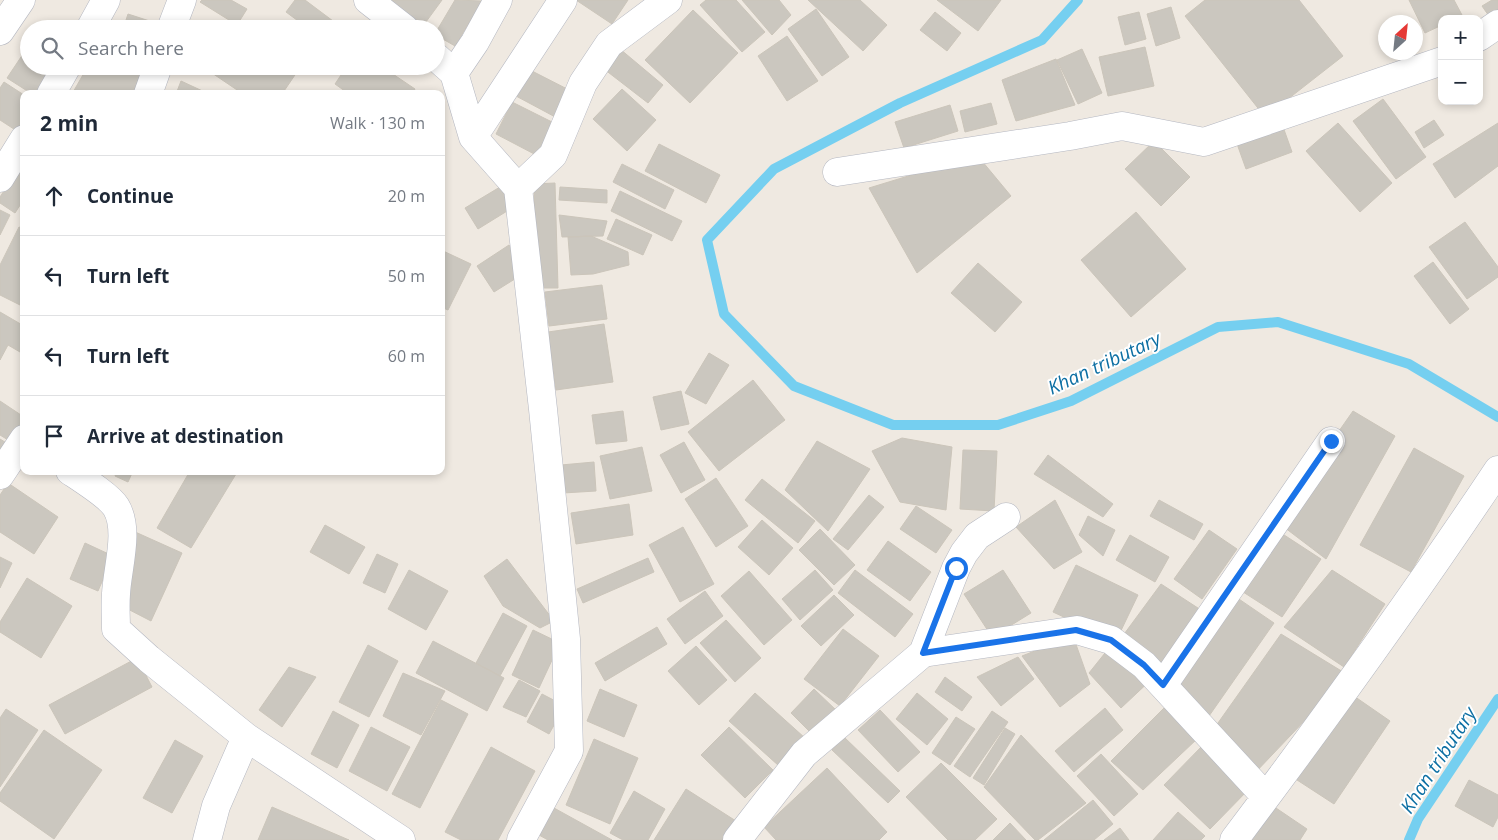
<!DOCTYPE html>
<meta charset="utf-8">
<style>
body{margin:0;font-family:"Open Sans",sans-serif;background:#f2f2f3;color:#1f2937}
.controls{position:absolute;right:15px;top:15px;display:grid;overflow:hidden;border-radius:10px;box-shadow:0 2px 8px #0003}
.controls button{width:45px;height:45px;display:grid;place-items:center;padding:0;border:0;border-bottom:1px solid #e0e1e3;background:#fff;color:#1f2937;font:25px sans-serif}
.compass{position:absolute;left:1378px;top:15px;width:45px;height:45px;border-radius:50%;background:#fff;box-shadow:0 2px 8px #0003;rotate:27deg}
.stop{position:absolute;width:15px;height:15px;margin:-11px;border:4px solid #1a73e8;border-radius:50%;background:#fff}
.stop.end{background:#1a73e8;border-color:#fff;box-shadow:0 1px 5px #0008}
.list{margin:0;padding:0;list-style:none}
h2{display:flex;justify-content:space-between;align-items:center;height:65px;margin:0;padding:0 20px;font-size:21px}
h2 small{font-size:16px;font-weight:400;color:#747a83}
.list li{display:grid;grid-template-columns:32px 1fr auto;gap:15px;align-items:center;box-sizing:border-box;height:80px;padding:0 20px;border-top:1px solid #e0e1e3}
.list b{display:block;font-size:19px;white-space:nowrap}
.list em{font-size:16px;font-style:normal;color:#747a83}
.icon{flex:none;width:28px;height:28px;fill:none;stroke:currentColor;stroke-width:2;stroke-linecap:round;stroke-linejoin:round}
.map{position:relative;flex:none;width:1498px;height:840px;overflow:hidden}
.search{position:absolute;background:#fff;box-shadow:0 2px 8px #0003;left:20px;top:20px;width:425px;height:55px;display:flex;align-items:center;gap:12px;box-sizing:border-box;padding:0 18px;border-radius:28px;color:#747a83;font-size:19px}
.panel{position:absolute;background:#fff;box-shadow:0 2px 8px #0003;left:20px;top:90px;width:425px;height:385px;border-radius:10px}
.map>svg:first-child{display:block}
</style>
<div class="map">
<svg width="1498" height="840" viewBox="0 0 1498 840">
<rect width="100%" height="100%" fill="#efe9e1"/>
<g fill="none" stroke-linecap="round" stroke-linejoin="round">
<path stroke="#75cff0" stroke-width="10" d="M1078,0l-36,40 -142,63 -126,66 -67,71 17,74 70,72 99,39h105l73,-24 147,-74 60,-5 131,42 89,53
M1409,840l9,-21 80,-120"/>
</g>
<path fill="#cbc7bf" stroke="#cbc5ba" d="M202,0h29l16,9 -10,16 -37,-23z
M295,0h10l36,27 -1,2h-31l-23,-17z
M389,0h53l-19,26z
M455,0l27,1 -27,45 -19,-11v-3z
M576,0h52l-16,24z
M706,0h30l29,32 -23,20 -42,-47z
M742,0h37l12,15 -19,20z
M808,0h52l27,25 -24,26z
M937,0h64l-23,31z
M1205,0h94l44,56 -78,61 -80,-101z
M1409,0h45l8,15 -8,4h-12v6l-17,8z
M1492,0h6v14l-7,5 -9,-13z
M1171,7l9,31 -24,8 -9,-32z
M816,9l33,48 -27,19 -34,-47z
M693,10l45,43 -48,50 -45,-43z
M935,12l26,21 -14,18 -27,-21z
M1139,12l7,27 -21,6 -7,-28z
M128,14l37,12 -1,3h-41z
M787,36l31,45 -31,20 -29,-45z
M1145,47l9,39 -46,10 -9,-39z
M620,49l43,36 -15,18 -44,-34z
M1082,49l20,44 -24,11 -21,-44z
M23,54l6,4v8h13l13,9 -11,19h-12l-25,-16z
M1056,59l19,46 -59,16 -14,-41z
M88,66h37l22,13 -8,15h-67z
M208,66h87l4,3 -17,25h-39l-37,-25z
M347,66h34l34,23 -3,5h-63l-14,-10z
M530,70l43,22 -14,27 -43,-23z
M181,81l28,13h-33z
M4,82l20,13v32l-4,6 -20,-13v-32z
M622,89l34,31 -29,31 -34,-32z
M1383,99l43,58 -30,22 -43,-58z
M512,102l42,21 -16,33 -42,-22z
M991,103l6,21 -32,8 -5,-21z
M950,105l8,26 -54,17 -9,-26z
M1434,120l10,15 -20,13 -9,-16z
M1338,123l54,60 -32,29 -54,-61z
M1498,123v43l-43,32 -22,-34z
M1282,124l10,28 -46,17 -10,-28z
M1154,141l36,36 -29,29 -36,-37z
M659,144l61,31 -14,28 -61,-32z
M977,155l34,41 -94,77 -48,-85z
M622,164l52,26 -9,19 -52,-27z
M17,171l7,4v24l-9,14 -15,-10v-6z
M555,183l3,105h-21l-3,-104z
M500,187l12,21 -34,21 -13,-21z
M560,187l47,3v13l-48,-3z
M620,191l62,30 -10,20 -61,-30z
M0,210l10,5 -10,20z
M1136,212l50,57 -55,48 -50,-57z
M559,215l48,6 -4,15 -41,1z
M616,219l36,16 -9,20 -36,-16z
M1465,222l33,45v10l-31,22 -38,-52z
M19,227l5,2v78l-24,-12v-30z
M591,236l37,16 1,13 -36,9 -22,1 -3,-38z
M509,245l17,27 -32,20 -17,-26z
M441,250l30,14 -23,46 -7,-3z
M1433,262l36,47 -19,15 -36,-48z
M978,263l44,39 -27,30 -44,-39z
M602,285l5,34 -58,7 -4,-34z
M0,312l24,14v20l-4,6 -12,-7 -8,15z
M604,324l9,58 -57,8 -8,-58z
M709,353l20,12 -23,39 -21,-11z
M753,380l32,40 -66,51 -31,-39z
M681,391l8,33 -28,6 -8,-33z
M0,401l24,16v10l-11,16 -13,-8z
M623,411l4,30 -31,3 -4,-29z
M1353,411l42,25 -69,123 -50,-38z
M902,438l50,9 -6,63 -46,-8 -28,-51z
M0,439l13,8 -13,20z
M817,441l53,28 -42,62 -43,-41z
M684,442l21,38 -24,13 -21,-38z
M642,447l10,44 -42,8 -10,-43z
M1414,448l50,28 -53,96 -51,-27z
M963,450l34,1 -3,60 -34,-2z
M1048,455l65,49 -10,13 -69,-43z
M594,462l2,29 -33,2 -2,-28z
M117,471h16l-5,11 -13,-6z
M190,471h39l7,3 -45,74 -34,-20z
M716,478l32,48 -32,21 -31,-48z
M762,479l53,42 -17,22 -53,-43z
M8,483l50,34 -24,37 -34,-22v-37z
M869,495l15,12 -36,43 -15,-11z
M1055,500l27,52 -28,17 -38,-42z
M1159,500l44,24 -9,16 -44,-24z
M629,504l4,31 -57,9 -5,-31z
M916,506l36,24 -16,23 -36,-24z
M1088,516l27,14 -12,26 -24,-21z
M762,520l31,28 -24,27 -31,-28z
M325,525l40,22 -16,27 -39,-22z
M683,527l31,57 -34,18 -31,-57z
M820,529l35,36 -21,20 -35,-35z
M1209,530l28,19 -35,50 -28,-20z
M133,531l49,22 -31,68 -31,-16z
M1278,531l43,28 -39,58 -42,-27z
M1130,535l39,22 -14,25 -39,-22z
M888,541l43,31 -21,29 -43,-31z
M85,543l28,13 -15,35 -28,-12z
M377,554l21,10 -13,29 -22,-10z
M0,557l12,6 -12,25z
M648,558l6,14 -71,31 -6,-14z
M507,559l47,62 -14,7 -37,-22 -19,-30z
M1076,565l62,30 -22,46 -63,-29z
M409,570l39,21 -22,39 -38,-21z
M815,570l18,20 -33,30 -18,-21z
M855,570l58,44 -18,23 -57,-44z
M1003,570l28,43 -39,24 -28,-43z
M1332,570l53,34 -41,63 -60,-40z
M749,571l43,49 -28,25 -43,-49z
M27,578l45,28 -31,52 -41,-26v-10z
M1161,584l40,26 -34,61 -48,-30z
M705,591l18,25 -38,28 -18,-25z
M834,595l20,20 -33,31 -20,-20z
M1233,595l41,28 -65,93 -41,-28z
M503,613l24,13 -27,50 -24,-13z
M726,620l35,38 -26,24 -35,-39z
M657,627l10,17 -62,37 -10,-18z
M843,629l36,27 -39,50 -36,-27z
M533,630l27,13 -21,45 -27,-13z
M1281,634l67,41 -95,100 -40,-45z
M1073,636l17,48 -30,23 -38,-51z
M433,641l71,37 -17,33 -71,-38z
M1113,643l41,34 -33,31 -32,-35z
M368,645l30,16 -29,56 -30,-15z
M696,646l31,34 -28,25 -31,-34z
M1018,657l16,22 -33,27 -24,-29z
M137,658l15,29 -87,47 -16,-29z
M289,667l27,10 -34,50 -23,-17z
M403,673l42,18 -24,44 -38,-19z
M945,677l27,20 -10,14 -27,-19z
M519,680l21,11 -14,26 -23,-10z
M600,689l37,16 -13,32 -37,-16z
M814,689l23,22 -24,24 -22,-22z
M755,693l50,45 -26,28 -50,-45z
M917,693l31,26 -21,26 -31,-26z
M542,694l23,12 -16,28 -22,-12z
M1351,694l39,27 -56,83 -40,-26z
M441,700l27,14 -48,94 -28,-14z
M1169,703l28,36 -54,51 -32,-29z
M1105,708l18,22 -49,42 -19,-21z
M6,709l32,21 -38,57v-69z
M880,710l40,42 -22,20 -40,-42z
M333,711l26,14 -22,43 -26,-14z
M992,711l16,11 -38,55 -16,-11z
M956,717l19,12 -25,36 -18,-12z
M371,727l39,20 -23,44 -38,-20z
M729,727l44,43 -28,28 -44,-43z
M1005,728l10,6 -31,51 -11,-7z
M44,730l58,40 -48,69 -54,-38v-8z
M1021,735l65,68 -48,37h-3l-51,-53z
M844,737l56,54 -12,12 -56,-53z
M594,739l44,19 -28,66 -44,-19z
M175,740l28,16 -31,57 -29,-15z
M1204,744l46,44 -40,41 -46,-44z
M491,747l44,24 -37,69h-37l-16,-8z
M1101,754l37,40 -24,22 -37,-40z
M941,763l56,56 -22,21h-27l-42,-43z
M827,768l60,64 -8,8h-103l-12,-13z
M1469,780l29,15v22l-5,10 -38,-21z
M686,789l50,32 -11,19h-71z
M634,791l31,18 -17,31h-25l-13,-7z
M1093,800l20,24 -19,16h-50z
M1273,806l34,23 -7,11h-58z
M272,807l77,33h-91z
M554,808l58,32h-64l-9,-5z
M1178,812l27,24 -4,4h-48z
M1010,823l16,17h-33z
M1120,828l9,12h-25z"/>
<g fill="none" stroke-linecap="round" stroke-linejoin="round">
<defs>
<path id="street" d="M368,0l37,29
M90,29l16,-29
M171,29l11,-29
M0,31l21,-31
M1479,37l19,-13
M436,57l18,16 19,64 45,51 25,221 23,230 3,112 -48,89
M454,73l21,-31 23,-42
M51,94l16,-28
M148,94l10,-28
M473,137l90,-137
M837,172l233,-36 52,-10 82,16 238,-81
M0,178l24,-39
M518,188l35,-33 30,-72 26,-39 59,-44
M70,471c12,8 39,25 46,36 14,23 1,62 0,87 -1,12 0,24 0,35l33,30 97,78 155,103
M0,475l24,-36
M923,653l33,-85 8,-15 13,-17 29,-19
M1163,685l168,-244
M207,840l9,-34 30,-69
M737,840l67,-86 119,-101 154,-23 34,10 33,25 122,132
M1234,840c91,-121 180,-244 264,-370"/>
</defs>
<use href="#street" stroke="#b4b7c1" stroke-width="29"/>
<use href="#street" stroke="#fff" stroke-width="28"/>
</g>
<g fill="none" stroke-linecap="round" stroke-linejoin="round">
<path stroke="#1a73e8" stroke-width="6" d="M956,568l-33,85 153,-23 35,10 33,25 19,20 168,-244"/>
</g>
<g text-anchor="middle" dominant-baseline="central" stroke-width="4" stroke-linejoin="round" paint-order="stroke">
<g font-size="19" font-style="italic" fill="#0d6fa3" stroke="#fff">
<text transform="translate(1104 363) rotate(-25)">Khan tributary</text>
<text transform="translate(1438 760) rotate(-57)">Khan tributary</text>
</g>
</g>
</svg>
<div class="controls">
<button>+</button>
<button>−</button>
</div>
<svg class="compass" viewBox="-18 -18 36 36"><path d="M0-13l5 13h-10z" fill="#e53935"/><path d="M0 13l5-13h-10z" fill="#747a83"/></svg>
<div class="stop" style="left:956px;top:568px"></div>
<div class="stop end" style="left:1331px;top:441px"></div>
<div class="search"><svg class="icon" aria-label="search" viewBox="0 0 24 24"><circle cx="10" cy="10" r="6"/><path d="M15 15l6 6"/></svg>Search here</div>
<section class="panel">
<h2>2 min<small>Walk · 130 m</small></h2>
<ul class="list">
<li><svg class="icon" aria-label="ahead" viewBox="0 0 24 24"><path d="M12 20V5M6 11l6-6 6 6"/></svg><div><b>Continue</b></div><em>20 m</em></li>
<li><svg class="icon" aria-label="left" viewBox="0 0 24 24"><path d="M17 20v-9H6M10 6l-5 5 5 5"/></svg><div><b>Turn left</b></div><em>50 m</em></li>
<li><svg class="icon" aria-label="left" viewBox="0 0 24 24"><path d="M17 20v-9H6M10 6l-5 5 5 5"/></svg><div><b>Turn left</b></div><em>60 m</em></li>
<li><svg class="icon" aria-label="arrive" viewBox="0 0 24 24"><path d="M6 21V4h12l-3 4 3 4H6"/></svg><div><b>Arrive at destination</b></div></li>
</ul>
</section>
</div>
